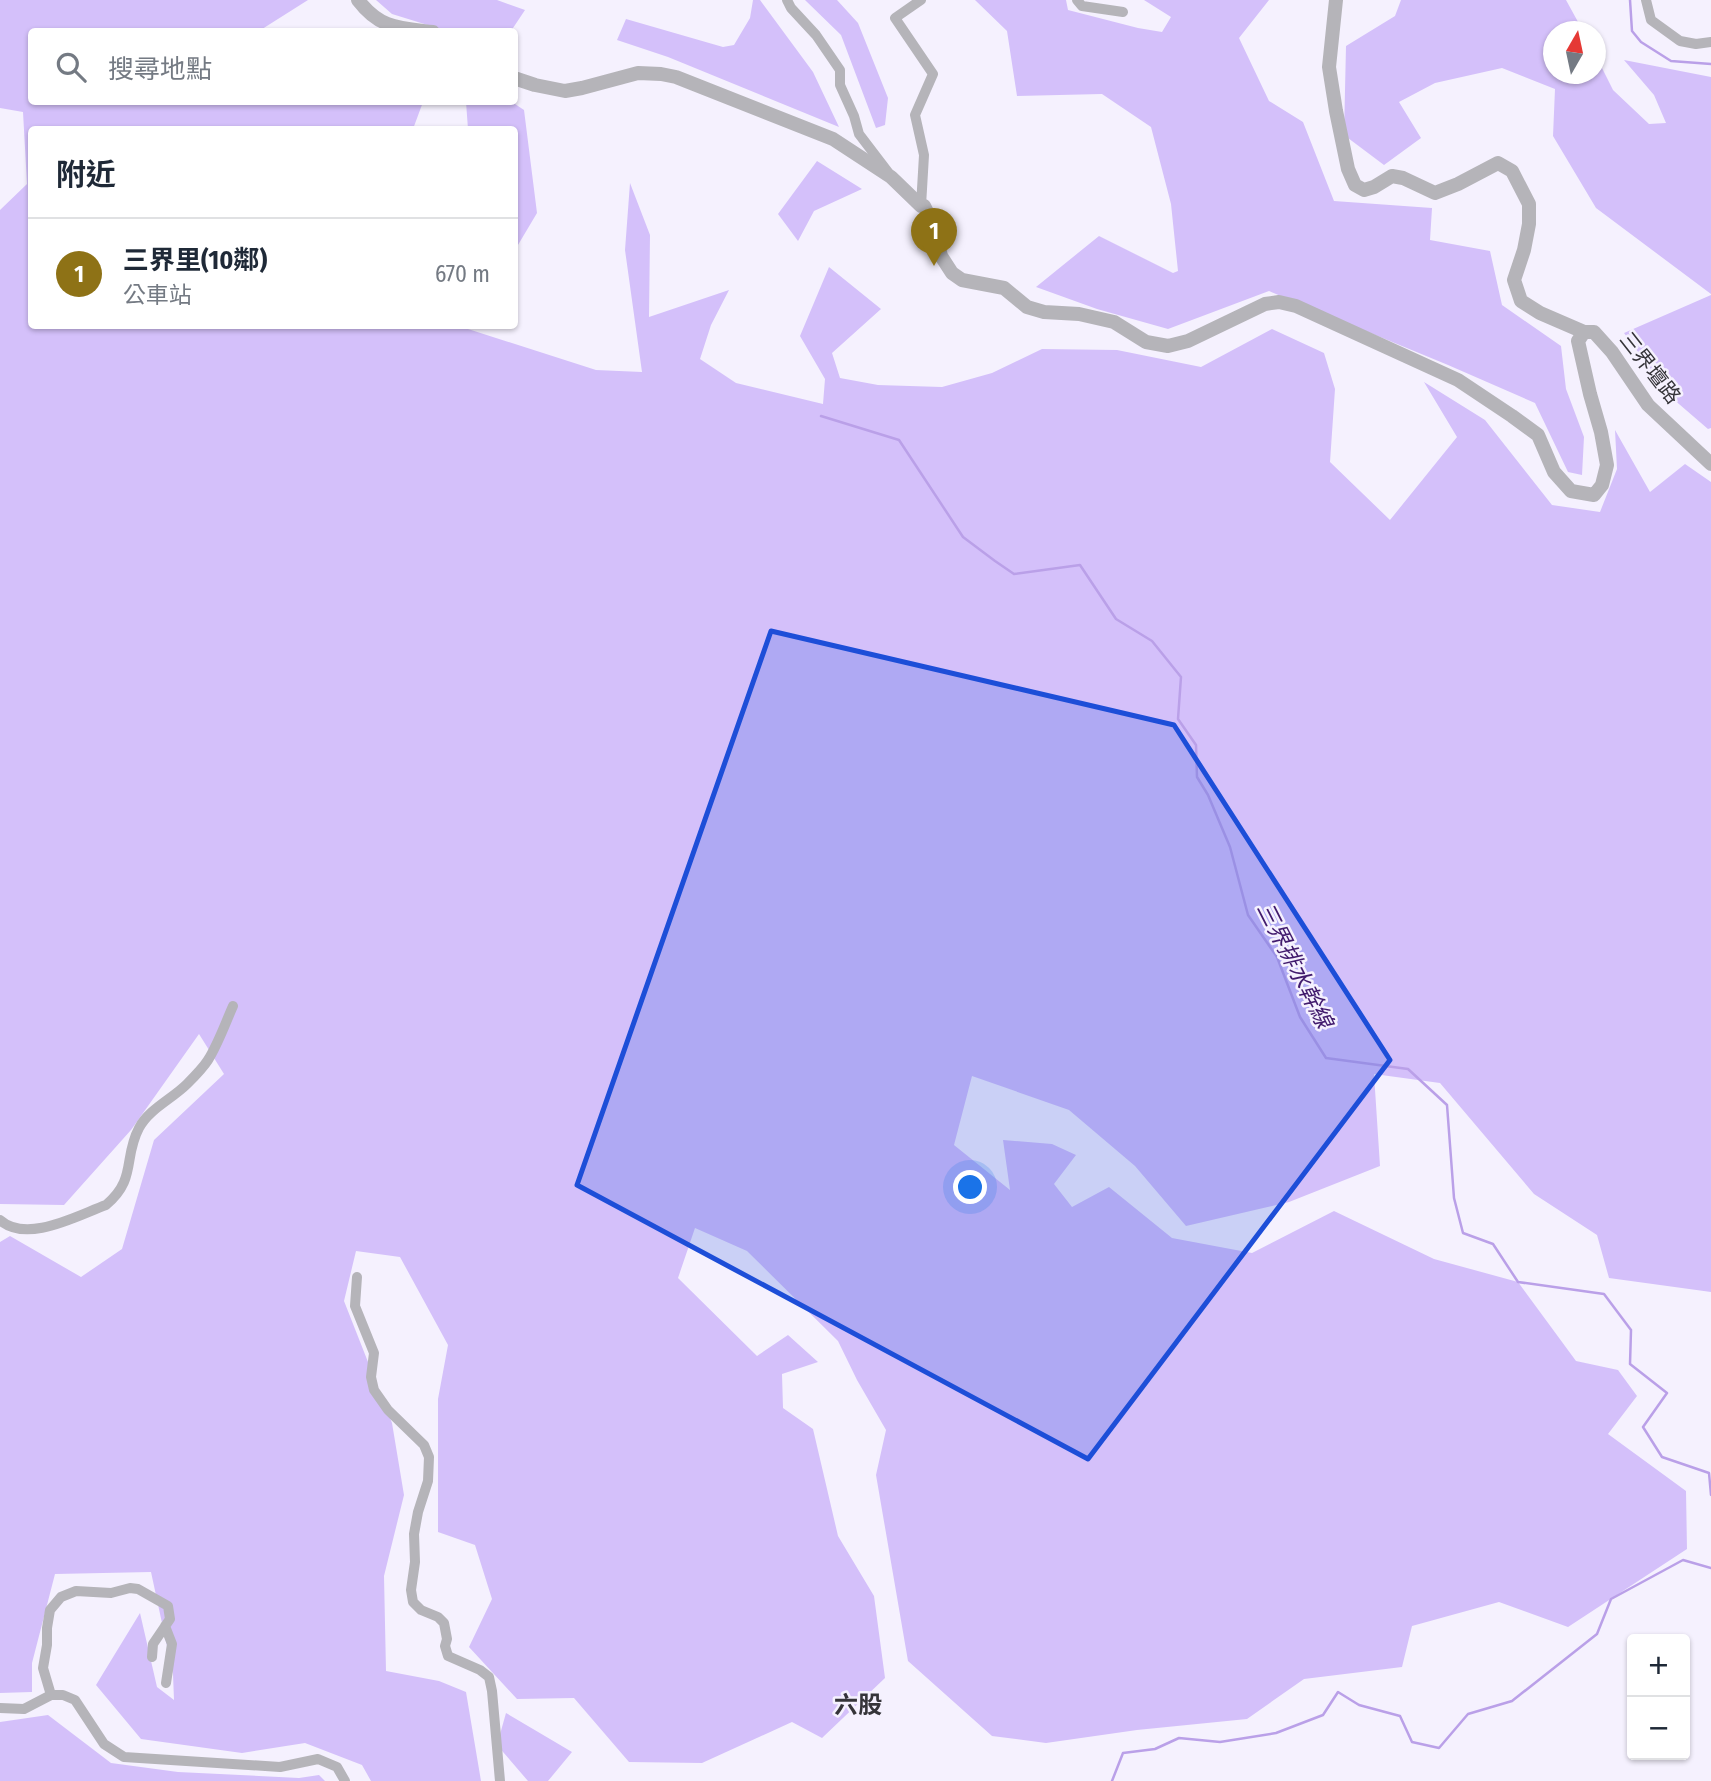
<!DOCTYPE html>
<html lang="zh-TW">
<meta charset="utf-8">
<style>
body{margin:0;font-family:"Fira Sans Condensed","Noto Sans TC",sans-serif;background:#f6f6f7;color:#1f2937}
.controls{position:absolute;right:21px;bottom:21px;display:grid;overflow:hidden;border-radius:7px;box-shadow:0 2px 5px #0004}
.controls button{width:63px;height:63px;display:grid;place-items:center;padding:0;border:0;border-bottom:2px solid #e0e1e3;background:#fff;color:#1f2937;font:35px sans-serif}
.compass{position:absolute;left:1543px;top:21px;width:63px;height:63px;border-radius:50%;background:#fff;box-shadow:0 2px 5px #0004;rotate:9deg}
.you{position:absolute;left:971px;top:1188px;width:24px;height:24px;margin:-18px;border:5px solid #fff;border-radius:50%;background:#1a73e8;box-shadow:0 0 0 10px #1a73e833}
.badge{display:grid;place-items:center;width:46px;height:46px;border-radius:50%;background:#8e7216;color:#fff;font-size:23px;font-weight:700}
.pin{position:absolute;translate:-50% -58px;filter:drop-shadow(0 2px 4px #0008)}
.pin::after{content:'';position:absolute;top:37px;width:24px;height:21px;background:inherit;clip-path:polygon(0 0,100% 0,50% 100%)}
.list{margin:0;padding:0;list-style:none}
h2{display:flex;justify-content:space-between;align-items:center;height:91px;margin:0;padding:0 28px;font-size:30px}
h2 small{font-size:23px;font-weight:400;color:#747a83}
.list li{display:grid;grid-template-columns:46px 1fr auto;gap:21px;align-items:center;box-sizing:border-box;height:112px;padding:0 28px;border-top:2px solid #e0e1e3}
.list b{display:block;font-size:26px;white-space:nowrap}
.list p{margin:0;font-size:23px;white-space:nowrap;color:#747a83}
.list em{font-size:23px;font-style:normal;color:#747a83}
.icon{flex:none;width:38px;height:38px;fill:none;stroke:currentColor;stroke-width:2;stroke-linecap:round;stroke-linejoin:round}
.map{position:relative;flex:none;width:1711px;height:1781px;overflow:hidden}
.search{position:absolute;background:#fff;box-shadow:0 2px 5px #0004;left:28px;top:28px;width:490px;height:77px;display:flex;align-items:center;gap:18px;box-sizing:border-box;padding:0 24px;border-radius:7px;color:#747a83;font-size:26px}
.panel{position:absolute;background:#fff;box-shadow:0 2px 5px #0004;left:28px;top:126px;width:490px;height:203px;border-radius:7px}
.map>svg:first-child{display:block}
</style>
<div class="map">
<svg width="1711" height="1781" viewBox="0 0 1711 1781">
<rect width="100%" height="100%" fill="#f5f1fe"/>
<path fill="#d4c0fa" d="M0,0h308l-49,31 -227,1v70h391l-10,27 -381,1v196h437l-1,3 128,41 46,2 -17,-122 5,-67 20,52 -1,82 80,-27 -18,35 -11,34 36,24 87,21 2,-25 -25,-43 29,-69 52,42 -49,44 8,25 38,7 64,2 50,-14 50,-24 75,1 84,17 71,-38 52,24 11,36 -5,73 60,58 67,-83 -33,-55 61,38 67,85 48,7 17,-43 -2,-39 35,62 35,-28 26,18v810l-102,-14 -12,-43 -63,-41 -94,-111 -66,-9 6,92 -91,36 -103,24 -51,-60 -66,-56 -97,-34 -18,69 56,45 -7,-50 49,4 24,11 -22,29 18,23 37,-20 63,51 80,15 82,-42 100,48 84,23 58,79 42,9 19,26 -29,38 78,57 1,58 -119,78 -69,-25 -87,24 -10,41 -98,12 -57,40 -110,11 -91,13 -54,-7 -84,-75 -32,-186 10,-45 -29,-50 -19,-39 -91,-90 -52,-23 -17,50 79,78 31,-21 30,27 -36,12 1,34 30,21 25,107 36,60 11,82 -63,60 -30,-16 -90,41 -73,-1 -55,-64 -57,1 -48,-52 23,-48 -17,-54 -37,-13v-133l10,-54 -48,-88 -44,-6 -12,50 48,122 12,72 -20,81 2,95 53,10 27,11 15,89h-110l-9,-16 -57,-22 -63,10 -101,-14 -45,-54 44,-72 17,74 17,13 -1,-26 -22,-102 -96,2 -23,89v29l-32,1v-451l10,-6 71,41 41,-28 32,-109 70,-66 -25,-40 -68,96 -67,75 -64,-1v-994l27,-26 -4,-72 -23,-4z
M376,0h121l28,10 -14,21h-64l-55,-17z
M753,0h7l53,72 26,55 -171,-70 -51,-17 9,-21 97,28 11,-2 16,-27z
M805,0h32l21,23 30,75 -3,27 -9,3 -35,-93z
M975,0h91l2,10 70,18 24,4 9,-15 -27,-17h125l-30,38 30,63 34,21 31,79 98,7 -2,32 60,11 12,54 59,41 5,43 18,48 -2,38 -14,-3 -33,-69 -87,-38 -179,-74 -101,38 -71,-20 -61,-22 63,-51 74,37 5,-2 -7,-67 -20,-77 -49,-33 -85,2 -10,-65z
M1401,0h165l17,31 -29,1v42h42v-18l17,34 36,34 17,-1 -12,-28 -30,-35 87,17v217l-115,-86 -43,-72 2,-47 -53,-21 -67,15 -36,19 22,36 -37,27 -40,-30 2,-89 49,-30z
M466,102h46l12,8 13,103 -22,37 -1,-120 -46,-1z
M817,161l45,28 -48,22 -16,30 -20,-27z
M1711,295v133l-3,1 -36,-31 -48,-65z
M506,1713l66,39 -24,29h-20l-31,-36z
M48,1715l63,48 67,9 121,6 20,-3 6,6h-325v-59z"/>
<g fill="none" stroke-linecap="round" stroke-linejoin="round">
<path stroke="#baa0e8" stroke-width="2.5" d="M1630,0l2,31 9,11 30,19 40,3
M821,416l78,24 64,97 32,24 19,13 66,-9 36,54 36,22 29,36 -3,42 18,26 1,32 11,18 22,52 18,68 29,42 23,60 26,41 82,11 39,36 7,93 9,35 30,11 25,38 86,12 27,36 -1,34 37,29 -24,34 19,30 47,16 2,22
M1112,1781l11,-28 32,-4 24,-11 41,4 56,-9 47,-18 15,-23 21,13 41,11 12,26 27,6 29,-34 44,-13 85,-67 14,-35 72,-39 28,8"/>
<path stroke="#b5b4b9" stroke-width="10" d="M787,0l4,8 25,27 24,35v15l14,31 5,18 29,38
M921,0l-26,18 38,56 -18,41 9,40 -3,51
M1077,0l5,6 41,6
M1646,0l5,20 29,21 16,3 15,-2
M0,1220c27,24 78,-5 106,-15 31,-26 17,-47 33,-77 10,-19 33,-29 48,-44 7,-7 16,-16 21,-24 10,-16 17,-36 25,-54
M357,1277l-2,29 19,47 -3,24 3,13 14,20 36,35 5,12 -1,24 -10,31 -4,22 1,28 -4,28 2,12 8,8 17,7 6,6 3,16 -2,7 3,10 32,14 9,7 3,14 8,90
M165,1626l7,18 -6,39
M51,1695l-8,-27 4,-23v-17l3,-18 11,-13 15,-6 35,2 19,-5 8,1 30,17 2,13 -17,25 -1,13
M0,1708l24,1 27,-14h12l12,5 29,44 20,13 156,10 38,-8 19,8 8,14"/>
<path stroke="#b5b4b9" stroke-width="14" d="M358,0c22,29 41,28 75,32
M1336,0l-7,67 7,44 12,58 7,16 9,5 10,-3 18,-11 11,2 32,15 23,-9 40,-21 14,8 17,33v20l-5,26 -10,30 7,21 19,12 44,19h10l18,20 36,53 63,59
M514,78l21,7 30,6 17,-3 56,-15 23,1 15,3 157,62 58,38 30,29h3l9,18 8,32 11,17 10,7 42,8 23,19 17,5 35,2 35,8 32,20 22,4 20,-5 77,-37 14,-2 17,4 162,74 54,36 26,19 16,37 17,19 23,4 8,-10 5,-20 -6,-33 -11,-38 -12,-53 6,-9"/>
</g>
<path fill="#1d4ed8" fill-opacity="0.2" stroke="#1d4ed8" stroke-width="5" stroke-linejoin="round" d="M771,631l403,94 216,335 -302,399 -511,-274z"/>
<g text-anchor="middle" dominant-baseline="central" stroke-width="5" stroke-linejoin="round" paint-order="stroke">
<g font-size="21" fill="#353439" stroke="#f5f1fe">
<text transform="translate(1650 368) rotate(52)">三界壇路</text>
</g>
<g font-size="23" font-style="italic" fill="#411a6d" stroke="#f5f1fe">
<text transform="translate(1295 965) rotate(63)">三界排水幹線</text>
</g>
<g font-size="24" font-weight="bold" fill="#353439" stroke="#f5f1fe">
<text x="858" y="1705">六股</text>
</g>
</g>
</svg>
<div class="controls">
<button>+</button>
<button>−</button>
</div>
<svg class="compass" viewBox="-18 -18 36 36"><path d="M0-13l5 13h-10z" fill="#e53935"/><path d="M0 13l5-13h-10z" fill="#747a83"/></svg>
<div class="you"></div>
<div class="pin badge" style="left:934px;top:266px">1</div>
<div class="search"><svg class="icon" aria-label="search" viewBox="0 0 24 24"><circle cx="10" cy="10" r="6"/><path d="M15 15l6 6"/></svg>搜尋地點</div>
<section class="panel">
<h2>附近<small></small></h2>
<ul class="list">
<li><span class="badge">1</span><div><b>三界里(10鄰)</b><p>公車站</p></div><em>670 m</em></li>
</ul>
</section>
</div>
